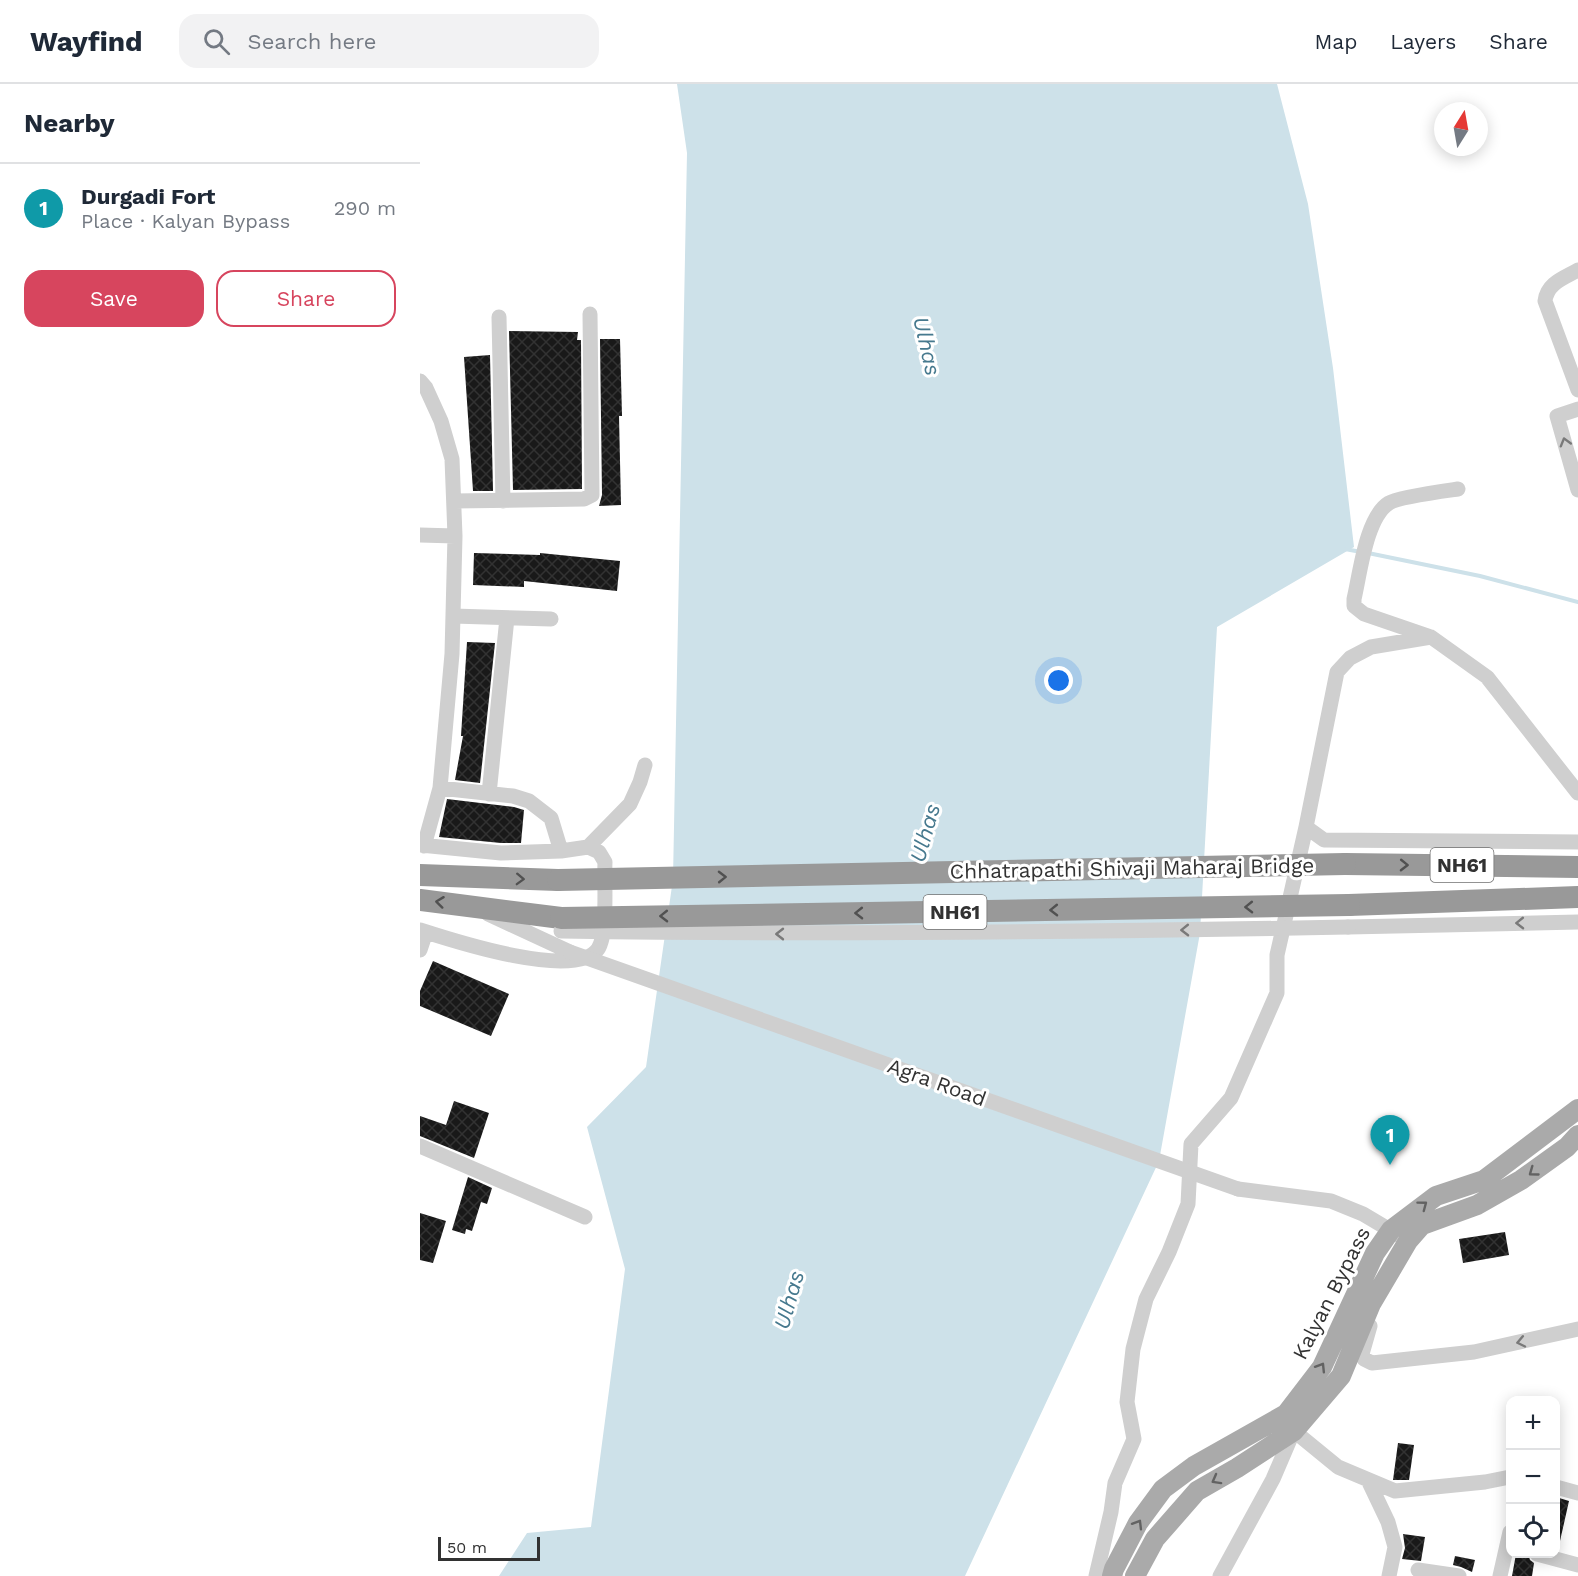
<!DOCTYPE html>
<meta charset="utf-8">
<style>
body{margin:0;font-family:"Work Sans",sans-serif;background:#f2f2f3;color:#1f2937}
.controls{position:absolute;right:18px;bottom:18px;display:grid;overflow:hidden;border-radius:12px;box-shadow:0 3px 15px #0003}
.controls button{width:54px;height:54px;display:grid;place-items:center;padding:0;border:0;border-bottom:2px solid #e0e1e3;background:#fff;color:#1f2937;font:30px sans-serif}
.compass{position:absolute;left:1014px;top:18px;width:54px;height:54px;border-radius:50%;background:#fff;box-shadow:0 3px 15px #0003;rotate:11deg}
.scale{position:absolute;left:18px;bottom:15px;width:102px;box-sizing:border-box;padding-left:6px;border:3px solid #323232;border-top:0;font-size:16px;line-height:21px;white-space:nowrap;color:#323232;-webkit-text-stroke:4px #fff;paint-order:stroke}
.you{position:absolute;left:639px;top:597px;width:21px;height:21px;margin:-15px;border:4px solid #fff;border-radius:50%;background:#1a73e8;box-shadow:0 0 0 9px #1a73e833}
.badge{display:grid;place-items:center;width:39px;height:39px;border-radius:50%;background:#d7455e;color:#fff;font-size:20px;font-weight:700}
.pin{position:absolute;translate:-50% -50px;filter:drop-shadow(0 2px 3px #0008)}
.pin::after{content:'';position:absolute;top:32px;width:21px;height:18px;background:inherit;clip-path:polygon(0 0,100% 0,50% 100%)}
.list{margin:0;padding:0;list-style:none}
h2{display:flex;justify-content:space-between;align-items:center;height:78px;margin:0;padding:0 24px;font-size:26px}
h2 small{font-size:20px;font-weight:400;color:#747a83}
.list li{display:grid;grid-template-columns:39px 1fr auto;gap:18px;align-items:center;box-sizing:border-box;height:90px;padding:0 24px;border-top:2px solid #e0e1e3}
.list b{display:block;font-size:22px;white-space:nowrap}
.list p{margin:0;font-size:20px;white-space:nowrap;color:#747a83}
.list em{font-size:20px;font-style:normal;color:#747a83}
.actions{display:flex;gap:12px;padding:18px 24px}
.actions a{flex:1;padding:14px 0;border:2px solid #d7455e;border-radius:18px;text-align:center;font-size:21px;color:#d7455e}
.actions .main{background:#d7455e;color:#fff}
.icon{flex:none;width:33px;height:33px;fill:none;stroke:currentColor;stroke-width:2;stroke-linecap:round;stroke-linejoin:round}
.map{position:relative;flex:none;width:1158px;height:1492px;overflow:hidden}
header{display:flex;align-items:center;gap:36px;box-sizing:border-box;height:84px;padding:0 30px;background:#fff;border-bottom:2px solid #e0e1e3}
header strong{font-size:28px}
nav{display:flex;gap:33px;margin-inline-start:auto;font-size:21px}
.search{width:420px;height:54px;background:#f2f2f3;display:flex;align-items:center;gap:15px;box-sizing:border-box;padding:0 21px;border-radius:18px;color:#747a83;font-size:22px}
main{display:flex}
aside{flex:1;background:#fff}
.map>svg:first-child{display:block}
</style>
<header>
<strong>Wayfind</strong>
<div class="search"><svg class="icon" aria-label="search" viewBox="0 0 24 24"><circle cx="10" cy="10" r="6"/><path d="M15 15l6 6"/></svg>Search here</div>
<nav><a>Map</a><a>Layers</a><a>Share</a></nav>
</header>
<main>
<aside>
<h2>Nearby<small></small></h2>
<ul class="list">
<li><span class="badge" style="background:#0f9aa8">1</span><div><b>Durgadi Fort</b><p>Place · Kalyan Bypass</p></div><em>290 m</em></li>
</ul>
<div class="actions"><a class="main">Save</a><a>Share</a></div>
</aside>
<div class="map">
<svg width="1158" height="1492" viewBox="0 0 1158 1492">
<defs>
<pattern id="building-cross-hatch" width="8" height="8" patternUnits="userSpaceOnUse" patternTransform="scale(1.5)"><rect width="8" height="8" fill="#191919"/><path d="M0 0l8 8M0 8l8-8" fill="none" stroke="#323232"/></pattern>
</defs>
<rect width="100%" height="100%" fill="#fff"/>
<path fill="#cde1e9" d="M257,0h600l31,120 25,164 21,179 -137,80 -17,306 -41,228 -194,415h-466l28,-43 64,-6 34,-258 -38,-142 59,-60 27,-188 14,-726z"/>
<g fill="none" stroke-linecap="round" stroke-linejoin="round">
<path stroke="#cde1e9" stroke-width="4" d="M925,465l16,3
M948,469l112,23 98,26"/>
</g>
<path fill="url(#building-cross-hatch)" d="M89,247l69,1 -1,8h4l1,149 -69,1z
M180,255h20l2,77h-3l2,89 -22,1 3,-11z
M70,271l3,136h-20l-9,-134z
M54,469l66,2v-2l80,8 -3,30 -93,-10v6l-51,-2z
M47,558l28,1 -15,140 -25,-3 8,-44h-2z
M27,715l67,8 10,3 -3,33h-20l-62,-6z
M13,877l76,33 -18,42 -71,-30v-15z
M34,1017l35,12 -15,45 -54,-22v-20l26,9z
M48,1093l24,11 -5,16 -6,-2 -9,29 -6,-2 -1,5 -13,-4z
M0,1129l26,8 -13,42 -13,-3z
M1085,1148l4,23 -46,8 -4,-24z
M978,1359l16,2 -5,35h-16z
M1136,1413l13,4 -9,40 -4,-1z
M983,1450l22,3 -4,24 -19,-2 3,-11z
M1096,1470h12l2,6 4,3 -2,13h-20z
M1035,1472l20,4 -3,12 -11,-5 -8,-2z"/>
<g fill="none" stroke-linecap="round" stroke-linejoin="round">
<path stroke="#cfcfcf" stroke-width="15" d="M1158,186c-14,8 -31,13 -33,31l33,89
M79,233l4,184
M0,297l6,7 15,33 11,38 3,77 -3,118 -12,134 -16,58
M1158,325l-21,7 21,74
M1038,405c-14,2 -60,8 -69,14 -23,14 -29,71 -35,96v7l10,8 67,23 56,40 91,116
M34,417l130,-2 8,-4 -2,-181
M0,451l35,1
M33,532l98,3
M1011,553l-60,10 -21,11 -13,14 -31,155 18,13 254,2
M20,704l73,8 16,5 22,17 10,33
M69,710l18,-176
M0,761l81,8 60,-2 27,-4 42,-43 10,-22 5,-17
M68,830l82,38
M928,843l230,-5
M0,846c31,10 156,51 178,19 10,-15 6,-66 7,-87l-6,-10 -11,-5
M0,866l6,-18
M0,1062l165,71
M818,1105l93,12 32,13 37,22
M950,1242l-8,28 2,5 8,4 102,-11 104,-23
M874,1347l44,36 57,24 90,-9 25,-5
M948,1396l20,42 7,25 -6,29
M1136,1403l22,6
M1117,1470l41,11
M998,1486l41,6
M676,1492l15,-64 4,-29 19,-44 -7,-37 6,-53 13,-50 23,-47 19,-48 3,-60 40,-46 46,-105v-38l29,-128
M800,1492l53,-97 21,-49
M1080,1492l10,-44"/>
<path stroke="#aaa" stroke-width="20" d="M692,1492l2,-7 24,-46 25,-34 31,-23 92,-52 36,-47 53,-114 16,-23 45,-34 48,-16 94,-71
M715,1492l20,-37 42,-48 40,-23 57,-37 47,-55 30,-72 37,-63 14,-16 55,-20 44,-25 46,-33 11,-12"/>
<path stroke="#999" stroke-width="22" d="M925,780l233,3
M0,791l138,5
M0,816l141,18
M929,821l229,-8"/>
<path stroke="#cfcfcf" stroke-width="15" d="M141,847c262,4 525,1 787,-4
M150,868l668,237"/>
<path stroke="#999" stroke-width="22" d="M138,796l787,-16
M141,834l788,-13"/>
</g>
<defs><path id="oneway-chevron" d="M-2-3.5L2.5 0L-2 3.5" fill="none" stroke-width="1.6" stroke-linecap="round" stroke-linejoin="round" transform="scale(1.5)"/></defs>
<g stroke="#797979">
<use href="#oneway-chevron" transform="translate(1145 358) rotate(-106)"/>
<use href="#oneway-chevron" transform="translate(1100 839) rotate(179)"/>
<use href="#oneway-chevron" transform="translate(765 846) rotate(179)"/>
<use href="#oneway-chevron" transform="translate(360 850) rotate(180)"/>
<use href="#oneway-chevron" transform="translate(1101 1258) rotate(168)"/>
</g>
<g stroke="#515151">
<use href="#oneway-chevron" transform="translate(984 781) rotate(1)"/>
<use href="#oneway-chevron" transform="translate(302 793) rotate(-1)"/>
<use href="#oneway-chevron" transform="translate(100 795) rotate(2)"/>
<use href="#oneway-chevron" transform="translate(20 818) rotate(-173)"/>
<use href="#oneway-chevron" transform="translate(829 823) rotate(179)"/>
<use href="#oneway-chevron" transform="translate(634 826) rotate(179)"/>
<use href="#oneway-chevron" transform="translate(439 829) rotate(179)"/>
<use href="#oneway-chevron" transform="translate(244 832) rotate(179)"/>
</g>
<g stroke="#626262">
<use href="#oneway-chevron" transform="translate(1113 1088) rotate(144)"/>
<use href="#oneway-chevron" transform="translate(1003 1121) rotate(-37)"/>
<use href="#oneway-chevron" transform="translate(901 1283) rotate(-58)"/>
<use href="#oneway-chevron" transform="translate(796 1396) rotate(151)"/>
<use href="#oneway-chevron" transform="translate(718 1440) rotate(-59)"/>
</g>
<g text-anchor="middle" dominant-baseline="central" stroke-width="6" stroke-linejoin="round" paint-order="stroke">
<g fill="#fff" stroke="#707070" stroke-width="1.5">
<rect x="1010.5" y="764" width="63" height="34" rx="4.5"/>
<rect x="503.5" y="811" width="63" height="34" rx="4.5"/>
</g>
<g font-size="20" font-weight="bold" fill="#323232">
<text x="1042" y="781">NH61</text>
<text x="535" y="828">NH61</text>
</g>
<g font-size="21" fill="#323232" stroke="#fff">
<text transform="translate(712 784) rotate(-1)">Chhatrapathi Shivaji Maharaj Bridge</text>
<text transform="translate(517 998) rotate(20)">Agra Road</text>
<text transform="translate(911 1209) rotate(-63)">Kalyan Bypass</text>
</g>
<g font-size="22" font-style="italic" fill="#46798e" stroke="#fff">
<text transform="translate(507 262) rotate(77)">Ulhas</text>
<text transform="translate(505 749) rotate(-74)">Ulhas</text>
<text transform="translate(369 1216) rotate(-74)">Ulhas</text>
</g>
</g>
</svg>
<div class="controls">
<button>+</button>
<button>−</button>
<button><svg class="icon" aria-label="locate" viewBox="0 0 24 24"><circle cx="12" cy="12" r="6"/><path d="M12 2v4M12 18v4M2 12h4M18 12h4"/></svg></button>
</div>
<svg class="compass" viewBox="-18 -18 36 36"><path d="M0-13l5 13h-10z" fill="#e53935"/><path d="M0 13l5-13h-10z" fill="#747a83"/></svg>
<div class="scale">50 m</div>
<div class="you"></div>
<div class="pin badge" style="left:970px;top:1081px;background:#0f9aa8">1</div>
</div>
</main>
